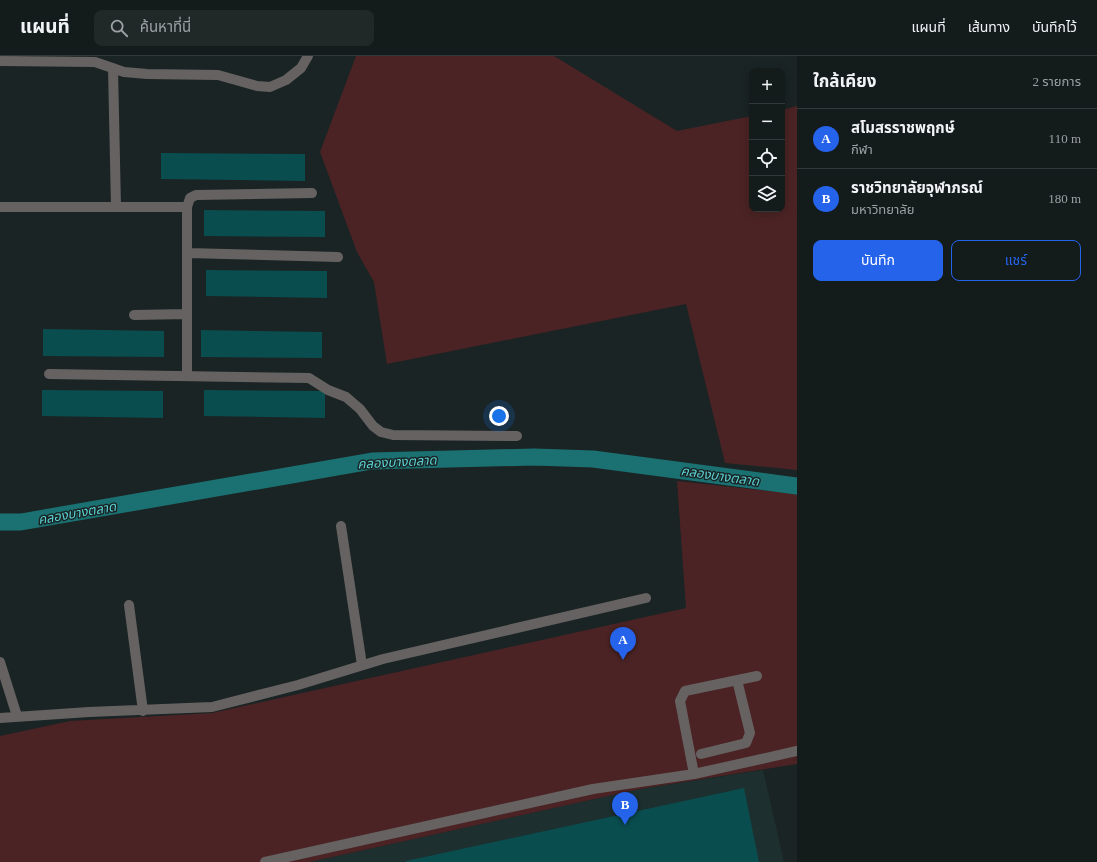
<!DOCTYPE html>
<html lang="th">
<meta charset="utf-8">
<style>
body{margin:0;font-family:"Times New Roman","Noto Sans Thai",serif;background:#212828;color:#f1f3f6}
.controls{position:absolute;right:12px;top:12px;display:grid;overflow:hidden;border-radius:8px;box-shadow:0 2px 10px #0003}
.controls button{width:36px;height:36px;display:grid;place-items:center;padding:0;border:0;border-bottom:1px solid #33393a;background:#141b1b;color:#f1f3f6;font:20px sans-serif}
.you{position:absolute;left:499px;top:360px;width:14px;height:14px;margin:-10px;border:3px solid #fff;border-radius:50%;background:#1a73e8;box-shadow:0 0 0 6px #1a73e833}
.badge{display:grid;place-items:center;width:26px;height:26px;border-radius:50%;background:#2563eb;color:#fff;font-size:13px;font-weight:700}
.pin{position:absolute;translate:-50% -33px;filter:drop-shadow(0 1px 2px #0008)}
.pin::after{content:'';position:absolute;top:21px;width:14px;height:12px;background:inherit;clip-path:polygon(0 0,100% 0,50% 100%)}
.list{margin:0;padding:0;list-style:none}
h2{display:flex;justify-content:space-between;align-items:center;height:52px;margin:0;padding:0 16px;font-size:17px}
h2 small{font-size:13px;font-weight:400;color:#9da1a3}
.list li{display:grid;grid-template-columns:26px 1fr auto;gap:12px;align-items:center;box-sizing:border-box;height:60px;padding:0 16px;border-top:1px solid #33393a}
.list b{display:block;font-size:15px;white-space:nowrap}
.list p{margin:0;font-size:13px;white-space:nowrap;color:#9da1a3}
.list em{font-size:13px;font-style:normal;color:#9da1a3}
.actions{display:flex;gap:8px;padding:12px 16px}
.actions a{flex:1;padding:9px 0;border:1px solid #2563eb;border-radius:8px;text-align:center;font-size:14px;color:#2563eb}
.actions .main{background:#2563eb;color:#fff}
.icon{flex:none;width:22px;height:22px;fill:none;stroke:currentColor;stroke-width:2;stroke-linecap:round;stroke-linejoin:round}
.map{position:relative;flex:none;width:797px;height:806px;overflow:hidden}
header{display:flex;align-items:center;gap:24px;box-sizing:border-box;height:56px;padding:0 20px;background:#141b1b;border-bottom:1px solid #33393a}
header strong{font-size:19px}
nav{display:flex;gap:22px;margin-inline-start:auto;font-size:14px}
.search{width:280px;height:36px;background:#212828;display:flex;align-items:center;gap:10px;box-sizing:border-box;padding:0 14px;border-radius:8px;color:#9da1a3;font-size:15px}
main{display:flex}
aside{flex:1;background:#141b1b}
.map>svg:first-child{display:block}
</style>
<header>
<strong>แผนที่</strong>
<div class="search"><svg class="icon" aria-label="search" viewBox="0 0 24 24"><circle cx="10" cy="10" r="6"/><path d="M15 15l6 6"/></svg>ค้นหาที่นี่</div>
<nav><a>แผนที่</a><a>เส้นทาง</a><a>บันทึกไว้</a></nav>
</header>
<main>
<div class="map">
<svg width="797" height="806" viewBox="0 0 797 806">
<rect width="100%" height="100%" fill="#1a2424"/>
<path fill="#1d2f2f" d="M763,714l21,92h-474l330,-73z"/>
<path fill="#4b2324" d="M356,0h198l123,75 75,-15v93h30v-99l15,-4v364l-72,-7 -39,-159 -299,60 -13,-82 -17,-30 -37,-100z
M677,425l120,13v270l-157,25 -330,73h-310v-126l70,-15 142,-8 474,-105z"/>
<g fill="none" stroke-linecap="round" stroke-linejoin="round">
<path stroke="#1b7072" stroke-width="17" d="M0,466h21l351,-61 162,-4 59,2 204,27"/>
</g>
<path fill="#0a4d4f" d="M161,97l144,1v27l-144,-2z
M204,154l121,1v26l-121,-1z
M206,214l121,1v27l-121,-2z
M43,273l121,2v26l-121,-1z
M201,274l121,2v26l-121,-1z
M42,334l121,1v27l-121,-2z
M204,334l121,1v27l-121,-2z
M744,732l15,74h-353v-1z"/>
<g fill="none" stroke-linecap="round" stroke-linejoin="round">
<path stroke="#676262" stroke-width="10" d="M0,5l95,1 29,10 23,2 71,1 39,11 13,1 16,-7 15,-12 7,-12
M113,12l3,139
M0,151h187v168
M187,151l3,-9 6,-3 116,-2
M187,197l151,4
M134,259l53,-1
M49,318l260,4 19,12 18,7 14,12 13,17 8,6 12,3 124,1
M341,470l21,139
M129,549l14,106
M0,606l17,54
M0,662l89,-6 123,-5 86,-22 85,-26 263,-61
M701,698l45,-11 4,-10 -13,-53
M694,718l-14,-73 5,-10 72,-15
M265,806l328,-73 101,-15 103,-23"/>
</g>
<g text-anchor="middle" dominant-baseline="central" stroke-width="3" stroke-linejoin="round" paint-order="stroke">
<g font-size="13" font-style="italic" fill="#5bd3d6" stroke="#1a2424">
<text transform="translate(397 406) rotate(-3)">คลองบางตลาด</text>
<text transform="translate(720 420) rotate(8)">คลองบางตลาด</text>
<text transform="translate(77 457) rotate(-10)">คลองบางตลาด</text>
</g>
</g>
</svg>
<div class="controls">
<button>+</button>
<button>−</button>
<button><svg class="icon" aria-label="locate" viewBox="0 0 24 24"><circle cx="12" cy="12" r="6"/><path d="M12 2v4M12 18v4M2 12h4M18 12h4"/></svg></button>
<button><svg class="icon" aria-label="layers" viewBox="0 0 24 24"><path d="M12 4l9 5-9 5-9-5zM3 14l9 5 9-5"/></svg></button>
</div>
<div class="you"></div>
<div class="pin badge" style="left:623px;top:604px">A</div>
<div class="pin badge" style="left:625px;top:769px">B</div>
</div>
<aside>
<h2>ใกล้เคียง<small>2 รายการ</small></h2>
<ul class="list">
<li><span class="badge">A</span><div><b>สโมสรราชพฤกษ์</b><p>กีฬา</p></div><em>110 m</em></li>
<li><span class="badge">B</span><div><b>ราชวิทยาลัยจุฬาภรณ์</b><p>มหาวิทยาลัย</p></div><em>180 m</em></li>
</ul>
<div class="actions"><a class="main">บันทึก</a><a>แชร์</a></div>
</aside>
</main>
